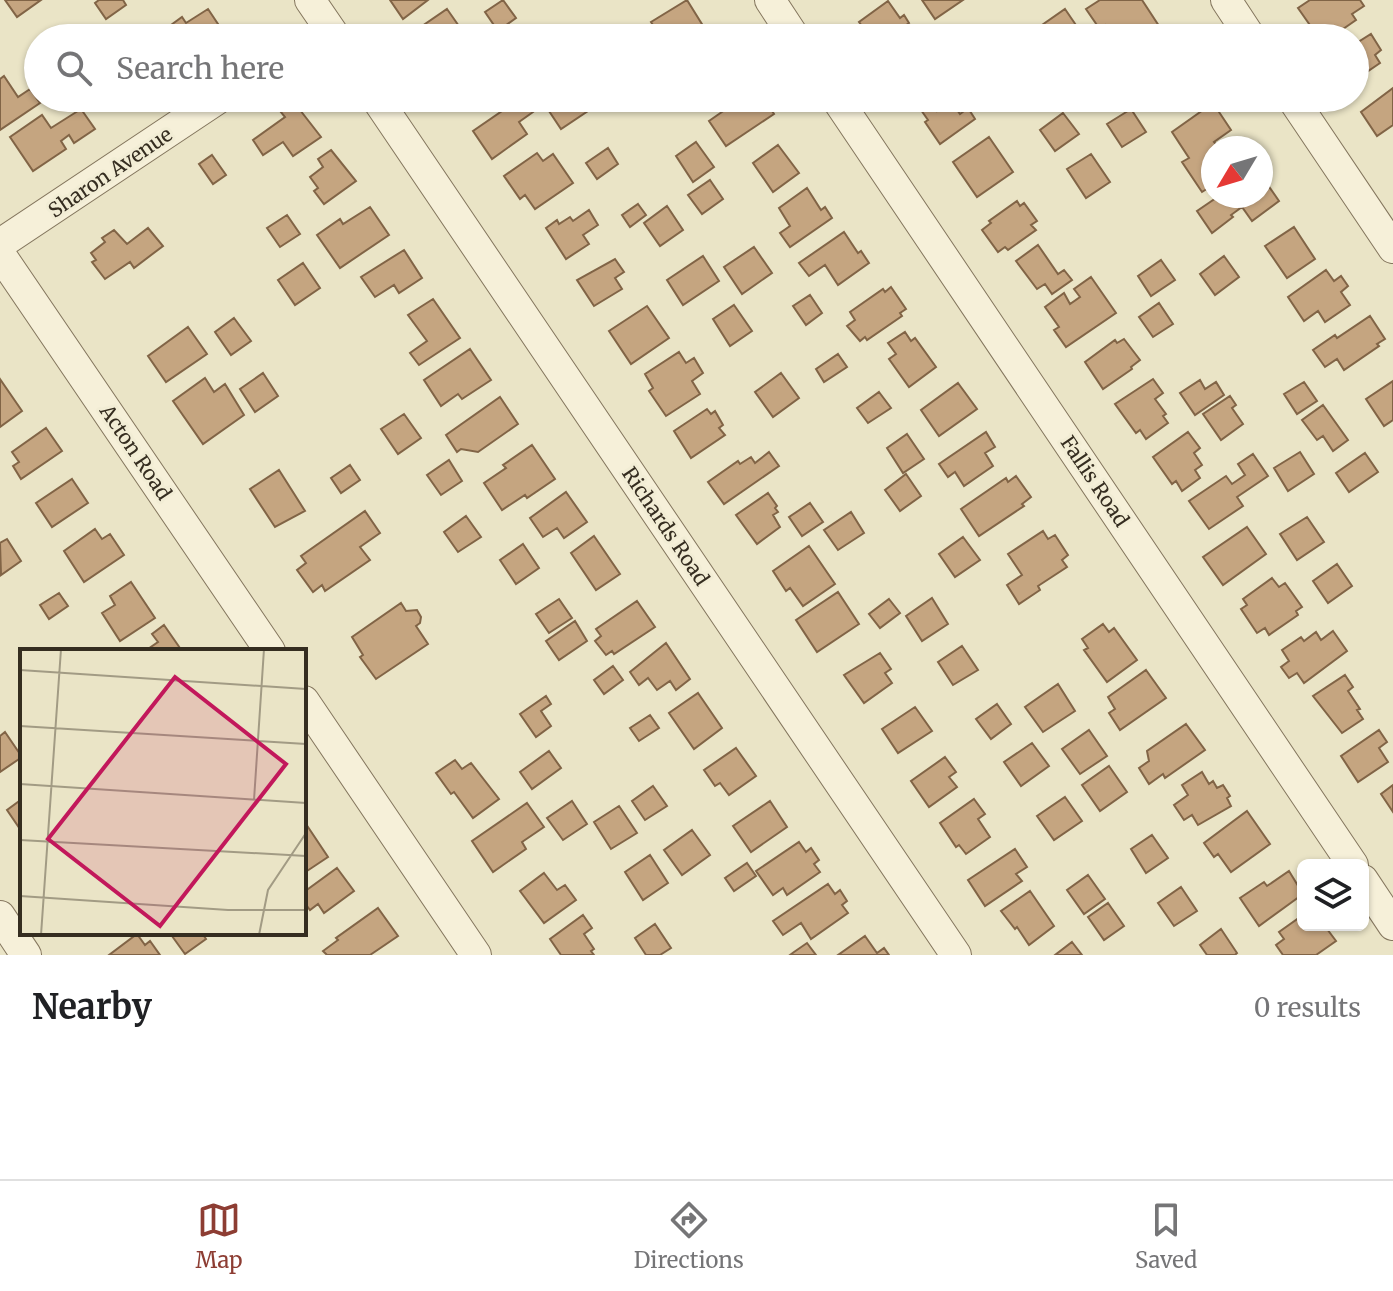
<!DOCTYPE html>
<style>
body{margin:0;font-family:Merriweather,serif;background:#f2f2f2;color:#202124}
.controls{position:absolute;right:24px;bottom:24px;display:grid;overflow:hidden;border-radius:12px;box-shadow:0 2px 6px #0004}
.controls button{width:72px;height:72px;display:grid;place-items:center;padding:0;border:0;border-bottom:2px solid #e0e0e0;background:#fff;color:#202124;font:40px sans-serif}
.compass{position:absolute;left:1201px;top:136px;width:72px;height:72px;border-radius:50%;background:#fff;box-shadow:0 2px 6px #0004;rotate:232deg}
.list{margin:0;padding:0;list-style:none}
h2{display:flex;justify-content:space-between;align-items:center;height:104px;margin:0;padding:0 32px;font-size:34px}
h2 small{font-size:26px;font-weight:400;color:#757577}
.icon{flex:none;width:44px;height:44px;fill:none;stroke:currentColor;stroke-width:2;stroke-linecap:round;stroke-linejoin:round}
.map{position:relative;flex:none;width:1393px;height:955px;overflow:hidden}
.search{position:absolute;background:#fff;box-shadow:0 2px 6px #0004;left:24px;right:24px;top:24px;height:88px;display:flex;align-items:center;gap:20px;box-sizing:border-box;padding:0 28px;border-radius:44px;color:#757577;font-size:30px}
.sheet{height:224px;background:#fff}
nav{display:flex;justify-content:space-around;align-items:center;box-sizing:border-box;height:112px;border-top:2px solid #e0e0e0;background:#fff;font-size:22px;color:#757577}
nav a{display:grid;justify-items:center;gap:4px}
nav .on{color:#8d3d33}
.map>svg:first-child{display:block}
</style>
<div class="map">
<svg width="1393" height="955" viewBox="0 0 1393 955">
<rect width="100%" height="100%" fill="#eae4c6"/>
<path fill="#c5a580" stroke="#816446" stroke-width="2" d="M5,0h36l-24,17z
M99,0h24l3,5 -20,14 -11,-16z
M390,0h38l-25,19z
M503,0l13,18 -18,13 -13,-19z
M687,0l18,29 -15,9h-18l-7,-12 -8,5 -6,-9z
M922,0h41l-28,19z
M1100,0h42l19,29 -13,9h-34l-9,-13 -6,3 -13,-19z
M1310,0h50l4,6 -12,8 4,6 -26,18h-11l-21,-30z
M888,1l12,17 4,-3 5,8 -21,15h-17l-12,-16z
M208,9l16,24 -8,5h-37l-8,-13 11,-8 4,6z
M447,9l14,20 -4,3 3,5 -49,1 -2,-3z
M1065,9l15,22 -9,7h-20l-9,-13z
M1371,34l10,16 -6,5 5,8 -25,17v-36z
M4,76l14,21 12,-8 10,14 -40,27v-51z
M1393,88v37l-16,11 -16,-24z
M521,98h3l9,14 -14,10 8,12 -35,25 -19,-28z
M569,98h10l9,13 -27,18 -12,-18z
M742,98h11l5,7 7,-5 9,14 -48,32 -17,-25z
M293,101l28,36 -28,19 -10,-14 -20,13 -10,-15 32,-23 -5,-6z
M951,101l9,13 8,-6 7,11 -35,25 -15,-22 3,-2 -7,-10 11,-8 5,9z
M1213,103l18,27 -17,12 5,6h-6v37l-11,7 -20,-30 7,-4 -17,-26z
M81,109l14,20 -21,14 -5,-8 -8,6 5,8 -33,22 -23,-34 32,-22 9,13z
M1131,109l15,23 -24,15 -15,-23z
M1063,113l16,21 -24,17 -15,-21z
M989,137l24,35 -36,25 -24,-35z
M696,142l18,25 -21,15 -17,-26z
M778,145l21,28 -26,19 -20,-29z
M608,148l10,16 -21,15 -11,-16z
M331,150l25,31 -32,23 -10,-13 4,-3 -8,-11 13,-10 -5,-8z
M537,153l6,8 10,-7 20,29 -38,26 -10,-14 -5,4 -16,-23z
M1091,154l19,28 -24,16 -19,-29z
M212,155l14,20 -13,9 -14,-20z
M1261,175l18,26 -27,20 -10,-14 -11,8 2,2 -21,16 -15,-22 22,-15h42z
M710,180l13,19 -21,15 -14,-19z
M807,188l14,22 4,-3 7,11 -42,29 -10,-14 10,-7 -11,-18z
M1017,201l3,5 4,-3 13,18 -6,4 5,5 -28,20 -3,-3 -7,5 -16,-22 9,-7 -2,-2z
M638,204l8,11 -16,12 -8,-12z
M667,206l16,24 -23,16 -16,-23z
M370,207l19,28 -49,33 -23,-33 23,-16 3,5z
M589,210l9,15 -15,10 6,9 -23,15 -20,-31 11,-8 2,4 11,-7 3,4z
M287,215l13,19 -20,13 -13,-19z
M1294,227l21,32 -28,19 -22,-32z
M148,228l15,18 -29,22 -4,-6 -25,17 -13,-17 4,-2 -5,-7 14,-11 -3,-4 12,-8 13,14z
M844,232l14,21 3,-2 8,12 -31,22 -13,-20 -16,11 -10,-13z
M1038,245l20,29 6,-4 8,10 -20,14 -7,-10 -8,5 -21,-28z
M754,247l18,26 -30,21 -18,-27z
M404,250l18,28 -23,15 -5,-8 -19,12 -14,-20z
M703,256l16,25 -36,24 -16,-25z
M1224,256l15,21 -24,18 -15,-21z
M615,259l9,13 -9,6 7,11 -28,17 -17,-26z
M1161,260l14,20 -24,16 -13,-20z
M303,263l17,25 -25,17 -17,-25z
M1326,270l8,11 7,-5 7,10 -7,6 9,13 -25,17 -7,-11 -14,10 -16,-24z
M1091,277l25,36 -50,34 -12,-17 5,-3 -14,-20 19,-14 6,11 10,-7 -6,-8z
M891,287l15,22 -6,4 2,3 -35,24 -2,-3 -5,4 -13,-15 8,-6 -5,-8 33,-23 2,3z
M810,295l12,18 -16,12 -13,-19z
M433,299l27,39 -41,27 -9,-12 17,-12 -19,-26z
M1159,303l14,21 -20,13 -14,-20z
M734,305l18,26 -22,15 -17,-27z
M647,306l22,32 -38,26 -22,-33z
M1370,316l15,23 -8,5 2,2 -35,24 -7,-11 -12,8 -12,-17 22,-15 2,3z
M234,318l17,23 -20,14 -16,-23z
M188,327l19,27 -41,28 -18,-26z
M905,332l6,9 4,-3 21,29 -27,20 -20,-28 7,-5 -8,-11z
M1124,339l16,21 -9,7 1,2 -29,20 -18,-27 30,-22 2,3z
M470,349l21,31 -29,19 -4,-5 -17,12 -17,-26z
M679,352l7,11 8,-5 9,15 -11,8 8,13 -34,22 -17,-25 4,-3 -8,-14z
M838,354l9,13 -23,15 -8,-13z
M263,373l15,23 -23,16 -15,-23z
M781,373l18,25 -26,19 -18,-25z
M205,378l9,14 11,-8 19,31 -41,29 -30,-43z
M0,379l22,32 -22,16z
M1153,379l10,14 -8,6 11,15 -3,2 5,7 -22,16 -6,-9 -4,3 -21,-29z
M1200,380l5,9 11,-7 8,13 -29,20 -15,-22z
M1393,381v39l-9,6 -18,-27z
M1304,382l13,19 -20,13 -13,-20z
M958,383l19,26 -38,27 -18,-26z
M879,392l12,16 -23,15 -11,-15z
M1230,396l6,9 -4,3 11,16 -22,16 -18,-26z
M500,397l18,27 -40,28 -17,-3 -4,3 -11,-17z
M1323,405l25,35 -15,11 -10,-15 -6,4 -15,-20z
M707,409l4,5 4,-3 8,14 -4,3 6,7 -34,23 -17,-27z
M404,414l17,24 -23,16 -17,-25z
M46,428l16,23 -41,28 -8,-13 6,-4 -7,-10z
M986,432l9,15 -10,6 8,13 -29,20 -9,-14 -7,5 -9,-13z
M1188,432l12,16 -6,5 8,12 -7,5 5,8 -18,13 -6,-10 -4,3 -19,-27z
M907,434l17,25 -21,14 -16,-25z
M532,445l23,34 -28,19 -2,-3 -23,15 -18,-27 22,-15 -3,-3z
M769,452l10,14 -55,38 -16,-22 30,-21 2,3 11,-7 4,6z
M1300,452l14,22 -26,17 -14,-23z
M1365,453l13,19 -29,20 -13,-19z
M1253,454l15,22 -31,21 6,9 -34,23 -20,-28 37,-25 6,8 13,-9 -7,-11z
M449,460l13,21 -21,14 -14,-20z
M350,465l10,15 -19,13 -10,-15z
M279,470l26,41 -30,16 -25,-38z
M906,474l15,22 -21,15 -15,-21z
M1016,476l15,21 -9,7 2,2 -45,30 -18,-27 45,-31 2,4z
M72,479l16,24 -36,24 -16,-24z
M566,492l21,30 -23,16 -7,-10 -14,9 -13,-19z
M768,493l9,13 -2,2 3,4 -5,3 7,12 -23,17 -21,-29z
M810,503l13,19 -21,14 -13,-19z
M365,511l15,22 -20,14 10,13 -45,31 -3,-6 -9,7 -16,-22 9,-7 -5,-7z
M851,512l13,21 -26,17 -14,-20z
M466,516l15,21 -23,15 -14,-20z
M1307,517l17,25 -27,18 -17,-26z
M1247,527l19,27 -43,31 -20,-28z
M95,529l7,10 8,-5 14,21 -40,27 -20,-31z
M1043,531l5,8 7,-4 13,20 -6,5 5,7 -29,19 2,4 -21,14 -12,-19 15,-10 -14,-21z
M594,536l26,38 -24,16 -25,-37z
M963,537l17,23 -25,17 -16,-23z
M7,539l14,22 -20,14 -1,-32z
M523,544l16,24 -23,16 -16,-24z
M809,546l26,38 -32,22 -13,-18 -4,3 -13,-20z
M1337,564l15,22 -24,17 -15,-22z
M1272,578l7,9 6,-4 17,24 -6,4 2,4 -29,20 -4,-7 -8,5 -16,-24 6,-4 -4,-6z
M131,582l24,36 -35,23 -18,-28 13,-8 -5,-9z
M838,592l21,32 -42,28 -21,-32z
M59,593l9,13 -19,13 -9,-14z
M932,598l16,26 -26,17 -16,-25z
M559,599l13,19 -23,15 -13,-19z
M889,599l11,14 -20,15 -11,-14z
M637,601l18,26 -41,27 -2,-3 -6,4 -11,-14 6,-5 -5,-7z
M401,603l5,8 11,-1 4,7 -1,6 -4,3 12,18 -52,35 -16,-22 3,-2 -11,-18z
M575,621l12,20 -28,19 -13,-19z
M1103,624l6,8 5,-4 23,32 -30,22 -23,-32 4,-2 -6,-9z
M164,625l18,26h-37l13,-9 -6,-8z
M1333,631l14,20 -43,32 -7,-10 -8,5 -8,-11 8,-6 -7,-11 19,-13 3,4 12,-9 5,8z
M666,643l24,36 -14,11 -6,-9 -13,9 -9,-12 -9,7 -9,-13z
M962,646l16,24 -25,15 -15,-23z
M880,653l11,16 -6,4 7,10 -28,20 -20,-28z
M613,666l10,14 -19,14 -10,-14z
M1146,670l20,28 -46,32 -11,-17 6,-4 -7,-12z
M1345,675l8,12 -5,4 12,18 -3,1 6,9 -21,14 -29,-37z
M1058,684l17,27 -32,21 -18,-25z
M698,693l24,35 -28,21 -25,-36z
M546,696l5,8 -10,7 10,15 -15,11 -16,-23z
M997,704l14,20 -20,15 -15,-20z
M915,707l17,24 -34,22 -16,-24z
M650,715l9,13 -20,13 -9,-13z
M1186,724l19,26 -40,28 -2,-4 -14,10 -10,-16 10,-7 -2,-10z
M1089,730l18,26 -27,18 -18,-25z
M1379,730l8,12 -8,6 9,14 -30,20 -17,-26z
M5,732l17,25 -22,15v-36z
M1032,743l17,23 -28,20 -17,-24z
M736,748l20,28 -27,19 -9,-12 -5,3 -11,-16z
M549,751l12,17 -29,21 -12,-17z
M945,757l11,15 -7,5 8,10 -28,20 -18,-26z
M455,760l7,9 9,-6 28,36 -26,19 -19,-26 -3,2 -15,-21z
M1109,766l18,26 -27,19 -18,-26z
M1202,772l7,12 4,-3 4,7 6,-3 7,11 -3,2 4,8 -33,19 -6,-10 -8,5 -10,-15 14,-10 -6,-10z
M1393,785v27l-12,-18z
M653,786l14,20 -22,14 -13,-19z
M1065,797l17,24 -28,19 -17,-24z
M22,799v33l-15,-22z
M974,799l11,15 -7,5 12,18 -24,17 -7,-9 -3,2 -16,-24z
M572,801l15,23 -24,16 -16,-22z
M770,801l17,26 -36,25 -18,-26z
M527,803l17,24 -22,15 4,7 -33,23 -21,-31z
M619,806l18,27 -26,16 -17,-27z
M1247,811l23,33 -39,28 -13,-18 -4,3 -10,-14z
M308,827l20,30 -24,16v-43z
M692,830l18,25 -28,20 -18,-25z
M1152,835l16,23 -22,15 -15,-24z
M799,842l7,10 5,-4 8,12 -5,4 6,8 -33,23 -4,-7 -10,7 -17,-24z
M1015,849l12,18 -11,7 6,7 -37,25 -17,-26z
M650,855l18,28 -25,17 -18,-28z
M747,863l9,13 -22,15 -9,-13z
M337,868l17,23 -30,22 -6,-9 -8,6 -6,-8v-10z
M1289,871l14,23 -44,32 -19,-28 24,-16 3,4z
M544,873l13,17 8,-5 11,15 -32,23 -24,-32z
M1088,875l17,24 -21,15 -17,-24z
M828,884l7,10 5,-4 7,11 -5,4 6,8 -37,26 -10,-16 -18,12 -10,-14z
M1181,887l16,24 -23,15 -16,-23z
M1030,891l24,35 -25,19 -12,-18 -2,2 -14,-18z
M1108,903l16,23 -20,14 -16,-23z
M378,908l20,28 -28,19h-43l-4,-4 15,-11 -2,-2z
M583,915l9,13 -8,6 10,15 -3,2 3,4h-33l-11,-16z
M1303,915v10h21l12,16 -20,14h-33l-7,-10 8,-6 -5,-7z
M655,924l16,24 -11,7h-14l-11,-17z
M1221,929l16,24 -2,2h-28l-7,-10z
M176,933h26l4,6 -21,15 -13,-18z
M137,934l8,11 5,-4 10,14h-51z
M865,936l12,17 7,-5 5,7h-51z
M1072,942l10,13h-27z
M807,943l9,12h-26l4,-3z"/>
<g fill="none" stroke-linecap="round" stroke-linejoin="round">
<defs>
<path id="street" d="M310,0l26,38
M770,0l25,38
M1226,0l25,38
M376,98l580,857
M836,98l517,767
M1292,98l101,150
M0,244l219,-146
M0,254l270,397
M304,701l172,254
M1363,880l30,45
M0,916l26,39"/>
</defs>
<use href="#street" stroke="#84765e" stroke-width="32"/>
<use href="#street" stroke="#f6f0d9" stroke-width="30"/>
</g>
<g text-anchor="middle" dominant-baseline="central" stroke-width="6" stroke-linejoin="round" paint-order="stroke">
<g font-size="20" fill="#352d20" stroke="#f2edd5">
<text transform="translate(110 172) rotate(-34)">Sharon Avenue</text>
<text transform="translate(136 452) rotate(56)">Acton Road</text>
<text transform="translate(1095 481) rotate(56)">Fallis Road</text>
<text transform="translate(666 526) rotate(56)">Richards Road</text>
</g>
</g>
<g transform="translate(20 649)">
<rect width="286" height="286" fill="#eae4c6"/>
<path fill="none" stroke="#a29b84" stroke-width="2" d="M0,21l286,19M0,77l286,18M0,135l286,19M234,151l10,-151M0,191l286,16M0,247l208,14h78M21,286l20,-286M239,286l9,-45 38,-57"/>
<path fill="#c2185b" fill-opacity="0.15" stroke="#c2185b" stroke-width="4" d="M155,28l111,87 -126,162 -112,-87z"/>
<rect width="286" height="286" fill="none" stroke="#352d20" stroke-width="4"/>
</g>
</svg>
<div class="controls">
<button><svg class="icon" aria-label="layers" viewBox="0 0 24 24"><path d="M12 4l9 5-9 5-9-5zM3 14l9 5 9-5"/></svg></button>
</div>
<svg class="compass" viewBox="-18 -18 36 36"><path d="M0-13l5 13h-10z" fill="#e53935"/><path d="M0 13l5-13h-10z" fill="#757577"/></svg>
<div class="search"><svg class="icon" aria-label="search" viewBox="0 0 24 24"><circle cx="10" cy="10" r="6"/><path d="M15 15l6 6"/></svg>Search here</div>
</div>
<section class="sheet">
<h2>Nearby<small>0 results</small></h2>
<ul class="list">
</ul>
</section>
<nav>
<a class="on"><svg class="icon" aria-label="map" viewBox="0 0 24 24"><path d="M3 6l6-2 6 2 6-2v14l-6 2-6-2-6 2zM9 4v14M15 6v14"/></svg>Map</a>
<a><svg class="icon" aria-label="directions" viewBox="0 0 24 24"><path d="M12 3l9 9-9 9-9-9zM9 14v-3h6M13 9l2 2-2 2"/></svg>Directions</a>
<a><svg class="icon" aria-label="saved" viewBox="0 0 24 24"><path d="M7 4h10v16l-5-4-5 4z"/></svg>Saved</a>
</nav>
